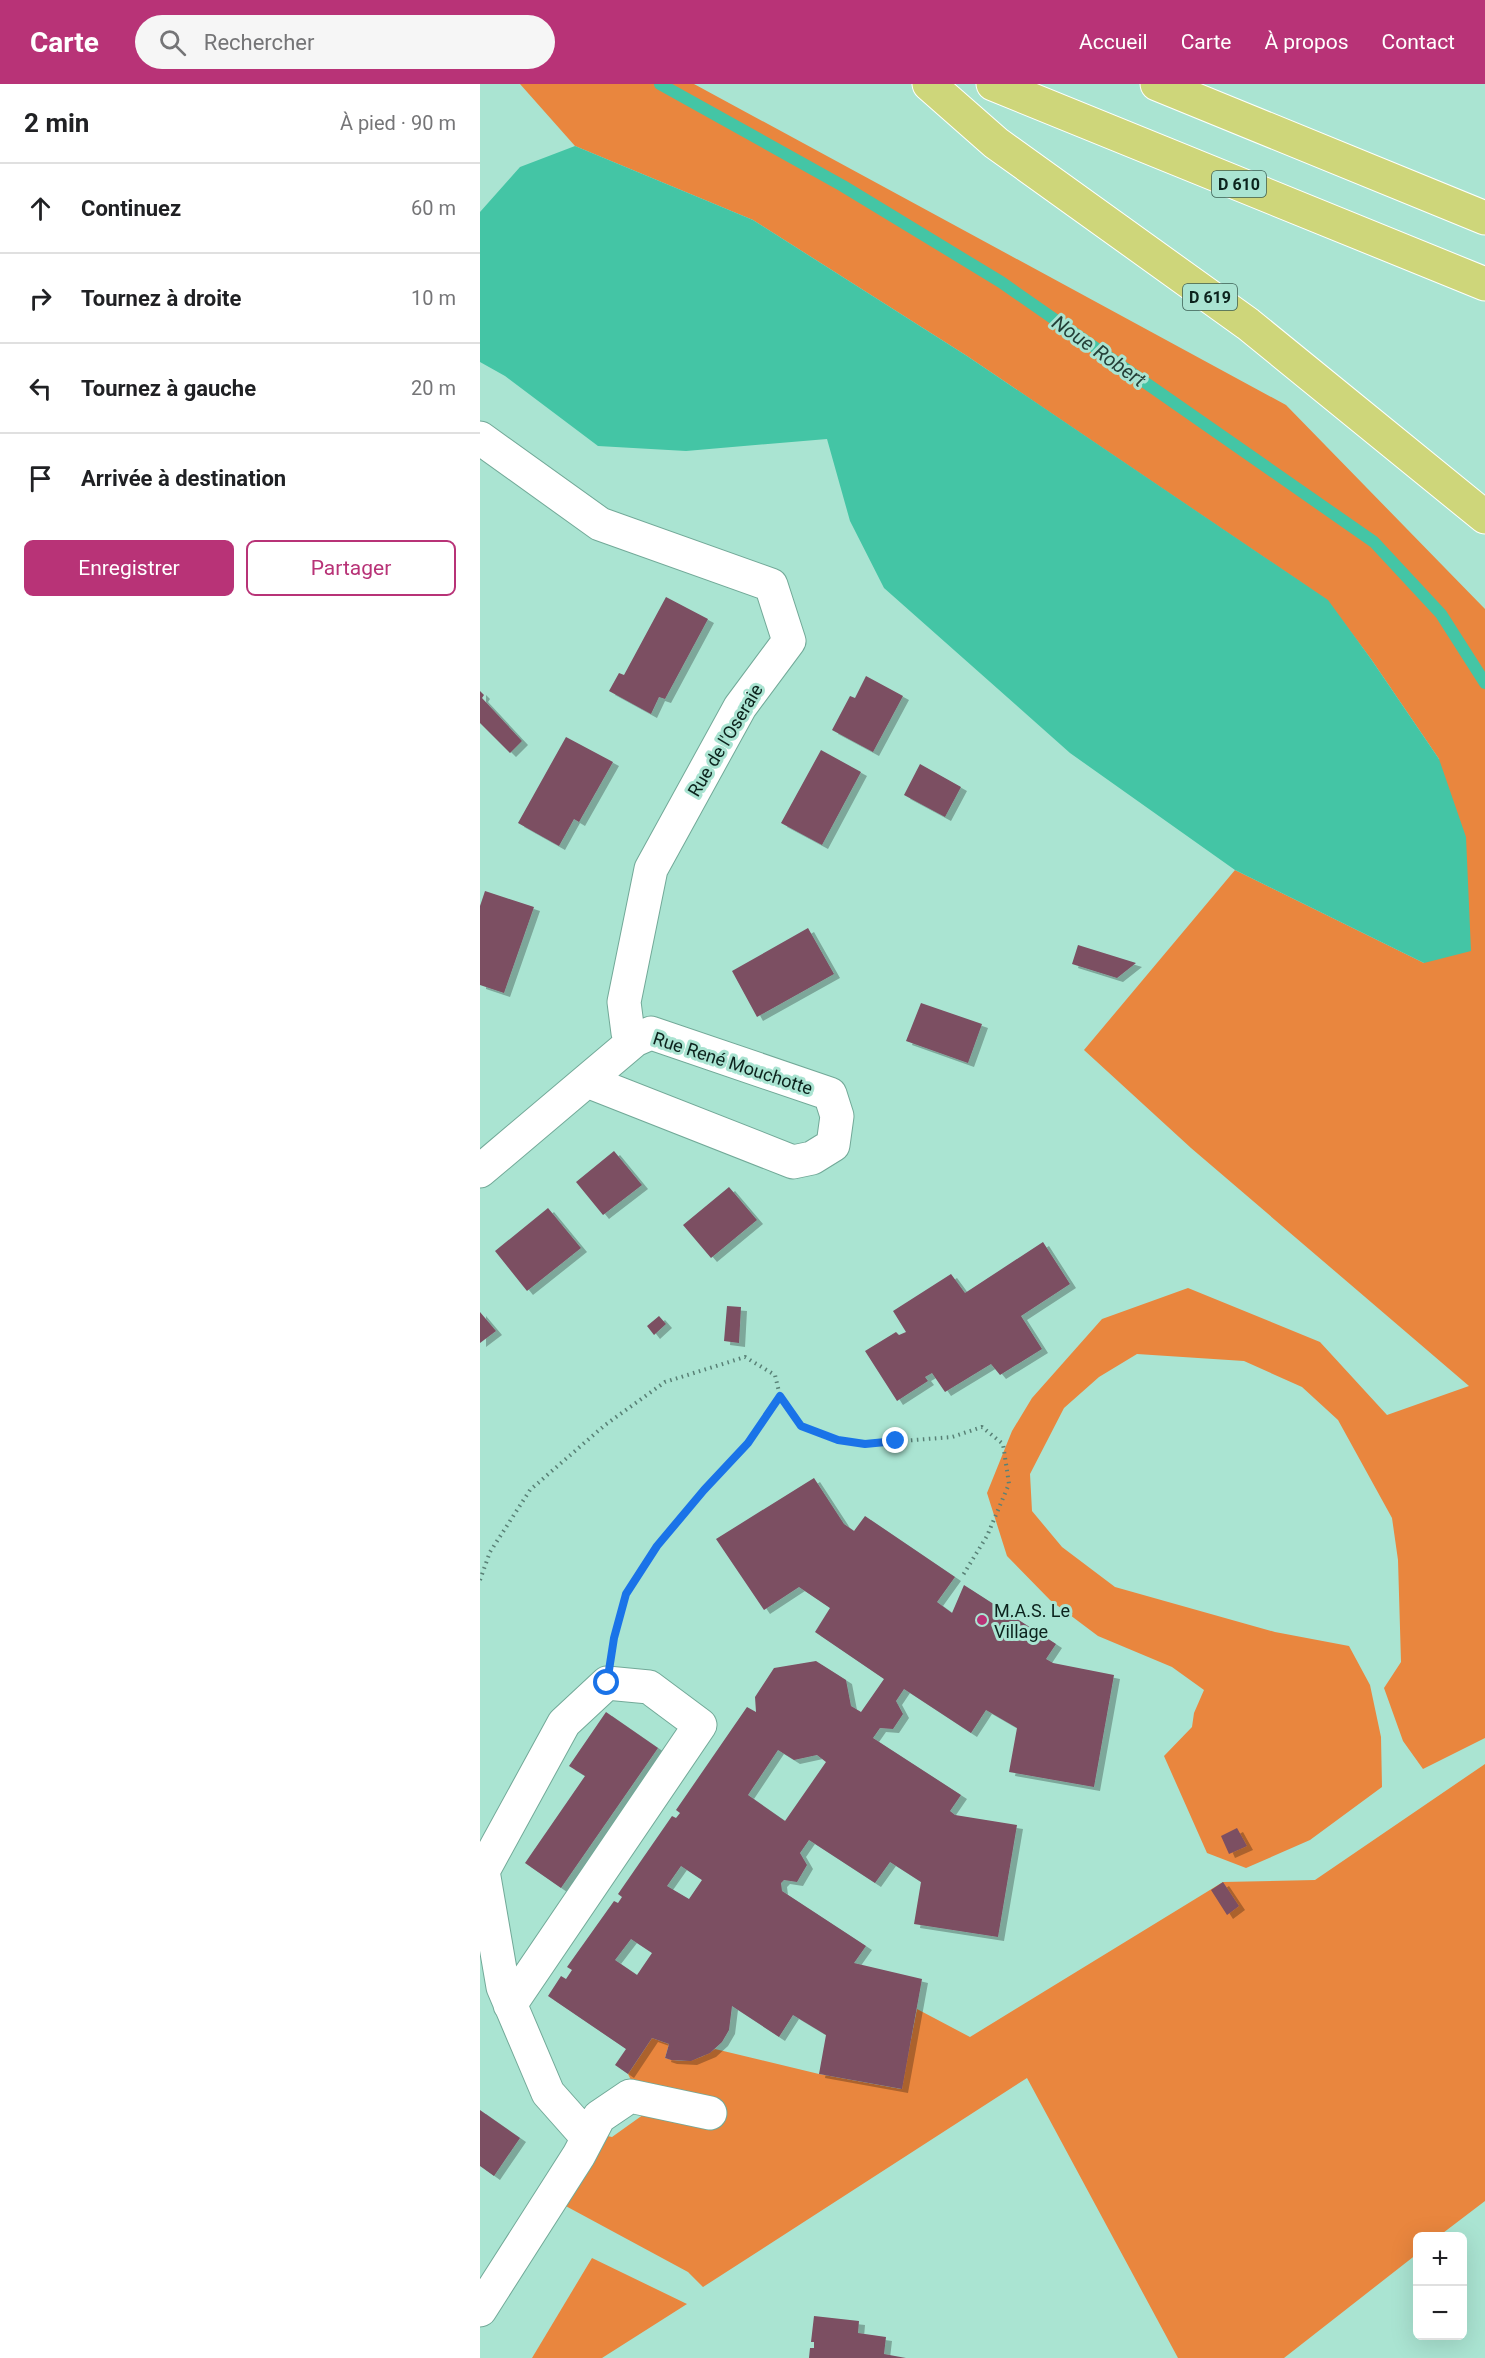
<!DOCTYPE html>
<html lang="fr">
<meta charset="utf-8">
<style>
body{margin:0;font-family:Roboto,sans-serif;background:#f6f6f6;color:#202124}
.controls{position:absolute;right:18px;bottom:18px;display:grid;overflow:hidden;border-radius:9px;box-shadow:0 6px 24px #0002}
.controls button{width:54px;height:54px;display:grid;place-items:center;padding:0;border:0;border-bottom:2px solid #e0e0e0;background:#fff;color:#202124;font:30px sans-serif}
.stop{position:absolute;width:18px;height:18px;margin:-14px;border:4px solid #1a73e8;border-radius:50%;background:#fff}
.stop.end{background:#1a73e8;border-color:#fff;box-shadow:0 2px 6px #0008}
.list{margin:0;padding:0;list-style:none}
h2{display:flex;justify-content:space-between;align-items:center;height:78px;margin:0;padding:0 24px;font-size:26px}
h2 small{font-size:20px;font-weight:400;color:#757577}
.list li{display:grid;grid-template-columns:39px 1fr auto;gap:18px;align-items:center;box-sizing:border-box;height:90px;padding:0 24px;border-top:2px solid #e0e0e0}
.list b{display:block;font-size:22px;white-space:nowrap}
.list em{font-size:20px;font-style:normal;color:#757577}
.actions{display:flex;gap:12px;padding:18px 24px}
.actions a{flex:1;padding:14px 0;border:2px solid #b83377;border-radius:9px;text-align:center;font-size:21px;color:#b83377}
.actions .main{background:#b83377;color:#fff}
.icon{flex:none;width:33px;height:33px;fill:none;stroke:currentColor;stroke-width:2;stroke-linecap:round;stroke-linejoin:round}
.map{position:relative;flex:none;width:1005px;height:2274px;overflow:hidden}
header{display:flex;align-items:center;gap:36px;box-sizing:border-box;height:84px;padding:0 30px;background:#b83377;color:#fff}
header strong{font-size:28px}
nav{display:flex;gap:33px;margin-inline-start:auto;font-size:21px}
.search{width:420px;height:54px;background:#f6f6f6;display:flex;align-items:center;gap:15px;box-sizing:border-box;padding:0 21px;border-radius:33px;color:#757577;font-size:22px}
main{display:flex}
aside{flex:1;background:#fff}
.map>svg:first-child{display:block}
</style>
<header>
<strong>Carte</strong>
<div class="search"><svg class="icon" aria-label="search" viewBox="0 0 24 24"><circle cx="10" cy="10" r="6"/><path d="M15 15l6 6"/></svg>Rechercher</div>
<nav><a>Accueil</a><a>Carte</a><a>À propos</a><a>Contact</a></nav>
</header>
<main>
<aside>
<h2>2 min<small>À pied · 90 m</small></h2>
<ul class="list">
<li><svg class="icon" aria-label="ahead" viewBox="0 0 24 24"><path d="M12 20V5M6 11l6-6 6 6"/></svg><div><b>Continuez</b></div><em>60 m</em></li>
<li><svg class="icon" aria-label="right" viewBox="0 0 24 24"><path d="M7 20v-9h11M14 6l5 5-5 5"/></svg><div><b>Tournez à droite</b></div><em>10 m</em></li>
<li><svg class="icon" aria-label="left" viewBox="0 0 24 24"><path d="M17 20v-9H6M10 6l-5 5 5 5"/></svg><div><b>Tournez à gauche</b></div><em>20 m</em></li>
<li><svg class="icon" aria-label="arrive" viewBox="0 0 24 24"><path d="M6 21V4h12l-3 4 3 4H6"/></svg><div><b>Arrivée à destination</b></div></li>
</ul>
<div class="actions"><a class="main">Enregistrer</a><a>Partager</a></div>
</aside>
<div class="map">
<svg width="1005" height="2274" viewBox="0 0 1005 2274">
<defs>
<filter id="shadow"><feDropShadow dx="6" dy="4" stdDeviation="0" flood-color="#0004"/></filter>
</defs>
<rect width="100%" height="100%" fill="#aae4d2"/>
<path fill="#e9863e" d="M40,0h174l592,321 199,204v1129l-62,31 -20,-28 -19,-53 17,-26 -3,-102 -6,-42 -54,-98 -36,-33 -58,-26 -107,-7 -38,23 -35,31 -34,66 2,37 30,36 53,40 160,45 74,14 21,39 11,52 1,50 -72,53 -64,28 -39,-15 -43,-97 28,-29 2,-14 10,-23 -32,-23 -74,-31 -48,-36 -43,-44 -20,-63 25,-62 20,-33 70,-79 86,-31 132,54 67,73 82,-29 -278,-238 -107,-98 151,-180 189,93 15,-204 -68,-100 -44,-59 -360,-244 -214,-136 -178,-74z
M1005,1680v437l-46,35h-21l-1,18 -133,104h-106l-151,-280 -324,209 -15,-15 -126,-68 36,-70 14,3 35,-25 -19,-38 24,-36 17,6 -4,14c19,6 34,2 50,-9l104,25 82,15 16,-80 53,28 253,-155 92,-2z
M112,2174l95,46 -85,54h-70z"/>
<path fill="#44c5a5" d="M95,62l178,74 214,136 361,244 43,59 68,100 27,78 5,114 -47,12 -189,-93 -165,-117 -186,-165 -34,-67 -23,-82 -141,12 -88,-5 -93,-70 -25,-14v-150l40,-45z"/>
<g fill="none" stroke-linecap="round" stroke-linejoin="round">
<path stroke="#44c5a5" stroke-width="12" d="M180,0l183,102 158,96 373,260 67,72 44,69"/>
</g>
<path fill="#7b4f62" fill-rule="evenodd" filter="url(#shadow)" d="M186,513l42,22 -43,80 -6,-2 -8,17 -42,-23 10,-18 5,2z
M386,592l37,20 -30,56 -41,-22 18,-34 5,2z
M0,607l4,4 -2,3 40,43 -12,12 -30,-30z
M86,653l47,25 -34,60 -5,-3 -15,27 -41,-23z
M341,666l40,22 -39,73 -41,-22z
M440,680l41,23 -16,30 -41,-22z
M5,807l49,16 -30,86 -24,-8v-79z
M328,844l26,46 -77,43 -25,-46z
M598,861l58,18 -19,15 -45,-14z
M441,919l61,21 -14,39 -62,-22z
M134,1067l28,34 -39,30 -27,-33z
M249,1103l28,33 -46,38 -28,-33z
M68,1124l33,40 -54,43 -32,-40z
M563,1158l27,42 -49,32 21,33 -42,26 -9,-11 -46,28 -13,-19 -7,4 3,4 -31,20 -32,-50 31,-19 3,3 7,-3 -13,-21 58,-37 14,19z
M247,1222l14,1 -2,36 -15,-2z
M0,1228l16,19 -16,12z
M179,1232l7,8 -12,11 -7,-9z
M334,1394l30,46 10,7 11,-15 90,61 -18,25 15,11 12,-28 92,59 -10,15 7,4 61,12 -20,112 -85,-15 8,-44 -31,-18 -15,23 -67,-44 -8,12 7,13 -10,15 -13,-1 -7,10 88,57 -11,16 5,4 62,10 -19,112 -84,-13 7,-42 -31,-20 -15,21 -66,-43 -9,13 7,12 -10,17 -13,-2 -3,3 1,8 84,55 -12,17 68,16 -20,110 -83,-15 7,-39 -33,-20 -14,22 -47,-31 -3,24 -7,12 -12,11 -19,8 -20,-1 -6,-2 4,-14 -17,-6 -24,36 -13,-9 11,-16 -78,-53 13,-20 5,3 6,-9 -5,-3 47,-66 4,2 4,-6 -4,-3 54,-78 4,2 4,-5 -4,-3 71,-103 9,5 -1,-15 19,-29 42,-7 30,19 5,26 10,6 23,-33 -69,-47 15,-24 -31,-21 -35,23 -48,-71zM298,1666l16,10 23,-5 9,7 -41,59 -37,-26zM201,1782l21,14 -13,19 -22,-13zM151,1855l21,14 -15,22 -22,-15z
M126,1628l52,36 -97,140 -36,-25 60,-87 -16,-10z
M757,1744l10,18 -18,8 -8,-18z
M743,1798l16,24 -12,9 -16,-25z
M0,2026l40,28 -26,38 -14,-10z
M334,2232l45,5 -1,12 28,4 -2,17 22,4h-97l1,-10h4v-6h-3z"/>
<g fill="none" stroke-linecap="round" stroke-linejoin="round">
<defs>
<path id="minor" d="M0,354l120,86 171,61 18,56 -49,66 -89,162 -27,133 4,31 7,7
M0,1087l155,-131 16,-7 179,61 7,22 -4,29 -21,13 -19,4 -206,-81
M30,1921l190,-280 -51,-38 -42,-4 -43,40 -81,148 20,116 45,106 39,44
M0,2226l99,-155 20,-38 31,-21 80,17"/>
<path id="highway" d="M449,0l67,59 252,181 237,193
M513,0l492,200
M677,0l328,134"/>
</defs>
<use href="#minor" stroke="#72a998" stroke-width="35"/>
<use href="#highway" stroke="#fff" stroke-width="35"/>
<path stroke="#598176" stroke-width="4" stroke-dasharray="1.5 4.5" stroke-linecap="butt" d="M300,1312l21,31 37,13 27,4 87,-7 30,-10 21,17 6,40 -22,52 -24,39
M0,1496l10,-28 40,-62 75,-65 60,-43 80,-25 30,18 5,21 -32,47 -44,47 -47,57 -31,47 -13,52"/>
<use href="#minor" stroke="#fff" stroke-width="33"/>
<use href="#highway" stroke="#ced67a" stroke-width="33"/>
</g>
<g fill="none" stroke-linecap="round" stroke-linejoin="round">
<path stroke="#1a73e8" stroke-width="8" d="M127,1599l7,-45 12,-44 31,-48 47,-56 44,-47 32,-47 21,30 37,14 27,4 31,-3"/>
</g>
<circle fill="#b83377" stroke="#aae4d2" stroke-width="2" cx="502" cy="1536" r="6"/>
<g text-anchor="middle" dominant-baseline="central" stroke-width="6" stroke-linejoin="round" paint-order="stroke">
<g fill="#aae4d2" stroke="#3b5d53" stroke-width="1.5">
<rect x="732" y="87" width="54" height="26" rx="4.5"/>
<rect x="703" y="200" width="54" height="26" rx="4.5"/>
</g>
<g font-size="16" font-weight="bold" fill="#0c231d">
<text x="759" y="100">D 610</text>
<text x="730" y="213">D 619</text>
</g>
<g font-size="18" fill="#0c231d" stroke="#aae4d2">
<text transform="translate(245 656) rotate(-59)">Rue de l'Oseraie</text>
<text transform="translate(253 979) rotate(18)">Rue René Mouchotte</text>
</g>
<g font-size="18" fill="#0c231d" stroke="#aae4d2" text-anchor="start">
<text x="514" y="1526">M.A.S. Le<tspan x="514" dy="21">Village</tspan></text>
</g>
<g font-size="20" font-style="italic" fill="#264139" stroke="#aae4d2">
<text transform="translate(619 267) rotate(35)">Noue Robert</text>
</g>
</g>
</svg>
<div class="controls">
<button>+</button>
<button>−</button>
</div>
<div class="stop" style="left:127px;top:1599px"></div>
<div class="stop end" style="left:416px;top:1357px"></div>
</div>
</main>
